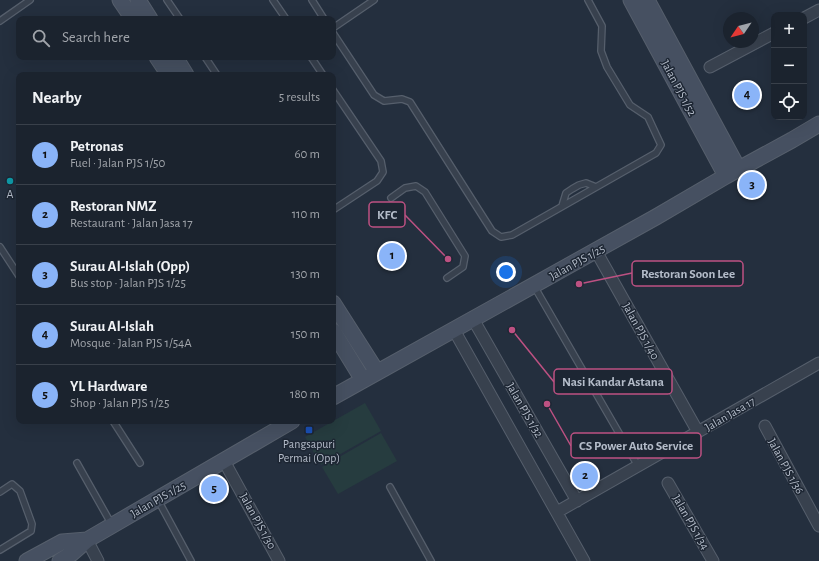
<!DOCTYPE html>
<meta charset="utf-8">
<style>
body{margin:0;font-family:"Alegreya Sans",sans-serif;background:#282f3a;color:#f1f3f6}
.controls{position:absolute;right:12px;top:12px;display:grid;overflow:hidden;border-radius:8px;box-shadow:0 4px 16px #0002}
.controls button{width:36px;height:36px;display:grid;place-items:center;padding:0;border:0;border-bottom:1px solid #39404a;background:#1b232e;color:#f1f3f6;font:20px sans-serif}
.compass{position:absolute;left:723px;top:12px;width:36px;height:36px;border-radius:50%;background:#1b232e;box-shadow:0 4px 16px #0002;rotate:235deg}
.you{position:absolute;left:506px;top:272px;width:14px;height:14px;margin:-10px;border:3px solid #fff;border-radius:50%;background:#1a73e8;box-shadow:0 0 0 6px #1a73e833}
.badge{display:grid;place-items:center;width:26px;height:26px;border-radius:50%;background:#8ab4f8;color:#111;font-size:13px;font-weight:700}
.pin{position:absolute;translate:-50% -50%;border:2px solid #fff;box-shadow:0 1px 4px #0006}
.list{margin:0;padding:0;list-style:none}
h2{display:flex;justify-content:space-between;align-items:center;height:52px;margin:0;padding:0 16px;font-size:17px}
h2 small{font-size:13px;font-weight:400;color:#a0a4aa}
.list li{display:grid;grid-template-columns:26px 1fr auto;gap:12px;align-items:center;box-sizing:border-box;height:60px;padding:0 16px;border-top:1px solid #39404a}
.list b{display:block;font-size:15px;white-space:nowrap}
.list p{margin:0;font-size:13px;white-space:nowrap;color:#a0a4aa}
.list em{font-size:13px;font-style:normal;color:#a0a4aa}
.icon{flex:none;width:22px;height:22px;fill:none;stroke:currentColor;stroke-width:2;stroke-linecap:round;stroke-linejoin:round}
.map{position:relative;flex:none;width:819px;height:561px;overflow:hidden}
.search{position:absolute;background:#1b232e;box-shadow:0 4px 16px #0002;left:16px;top:16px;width:320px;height:44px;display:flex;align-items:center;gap:10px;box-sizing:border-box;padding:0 14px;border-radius:8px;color:#a0a4aa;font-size:15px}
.panel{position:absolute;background:#1b232e;box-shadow:0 4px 16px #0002;left:16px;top:72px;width:320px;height:352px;border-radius:8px}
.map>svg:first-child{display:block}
</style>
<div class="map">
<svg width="819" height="561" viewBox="0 0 819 561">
<rect width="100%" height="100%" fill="#242f3e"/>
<path fill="#263c3f" d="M365,403l16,28 -60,34 -16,-28z
M381,433l16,28 -59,33 -16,-27z"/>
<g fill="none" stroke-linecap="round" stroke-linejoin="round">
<defs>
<path id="lane" d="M167,0l13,19
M273,0l13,19
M312,0l12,19
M0,21l30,-21
M333,28l41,-28
M333,33l41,62 10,6 18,-2 8,3 82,129 9,6 11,-2 144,-82 5,-8 -13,-28 -18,-12 -23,-38 -6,-16 1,-25 -14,-26
M205,57l12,18
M311,57l12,18
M333,90l48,71 2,11 -6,9 -44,29
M391,198l14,-10 11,-2 9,6 40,64 -2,11 -16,11
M562,206l4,-13 6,-4 7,-4 7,-2 10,4
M0,247l19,29
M534,286l104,180
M113,421l27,42
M77,463l35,62
M390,487l41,74
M0,492l12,-8 8,7 12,33 -1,7 -31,19
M158,500l33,61"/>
<path id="street" d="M804,18l15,-8
M710,67l64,-34
M596,251l102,181
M473,319l104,182
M454,330l130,231
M765,426l54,100
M224,461l55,100
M668,483l45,78
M557,512l262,-149
M87,540l11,21"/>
<path id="secondary" d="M120,0l13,19
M138,0l12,19
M631,0l95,176
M647,0l92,170
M157,57l12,18
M175,57l11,18
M333,303l44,69
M333,331l30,49
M333,397l323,-180 70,-41 66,-36 27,-16
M27,561l35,-19 25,-2
M60,561l11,-7 16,-14 205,-119"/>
</defs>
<use href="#lane" stroke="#565f6c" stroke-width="8"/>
<use href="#street" stroke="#565f6c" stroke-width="13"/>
<use href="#secondary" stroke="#565f6c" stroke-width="17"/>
<use href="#lane" stroke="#38414e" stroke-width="5.5"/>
<use href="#street" stroke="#38414e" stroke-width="11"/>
<use href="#secondary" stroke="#465061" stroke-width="15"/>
</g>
<circle fill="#0f9aa8" stroke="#1d2633" stroke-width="1.5" cx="10" cy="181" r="4"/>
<rect fill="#1a4fb4" stroke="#1d2633" stroke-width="1.5" x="305" y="426" width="8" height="8" rx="2"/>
<g text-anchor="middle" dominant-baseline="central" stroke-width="3" stroke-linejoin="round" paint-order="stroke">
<g font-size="12" fill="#b4bcc9" stroke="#1d2633">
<text transform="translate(679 88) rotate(62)">Jalan PJS 1/52</text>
<text transform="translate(577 262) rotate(-29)">Jalan PJS 1/25</text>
<text transform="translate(641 331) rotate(61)">Jalan PJS 1/40</text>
<text transform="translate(525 410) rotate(60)">Jalan PJS 1/32</text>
<text transform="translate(730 414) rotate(-30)">Jalan Jasa 17</text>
<text transform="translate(786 466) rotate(61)">Jalan PJS 1/36</text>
<text transform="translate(158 499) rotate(-30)">Jalan PJS 1/25</text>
<text transform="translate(258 521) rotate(61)">Jalan PJS 1/30</text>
<text transform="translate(691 522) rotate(60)">Jalan PJS 1/34</text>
</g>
<g font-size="12" fill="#b4bcc9" stroke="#1d2633">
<text x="10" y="194">A</text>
<text x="309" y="444">Pangsapuri<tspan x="309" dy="14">Permai (Opp)</tspan></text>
</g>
</g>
<path fill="none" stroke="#bd5182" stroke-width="1.5" d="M448 259L405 215M579 284L632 273M512 330L554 382M547 404L571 446"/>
<g fill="#bd5182" stroke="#1d2633" stroke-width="1.5">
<circle cx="448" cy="259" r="4"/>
<circle cx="579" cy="284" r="4"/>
<circle cx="512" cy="330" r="4"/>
<circle cx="547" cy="404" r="4"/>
</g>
<g fill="#1d2633" stroke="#bd5182" stroke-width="1.5">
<rect x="369" y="202" width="36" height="25" rx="4"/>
<rect x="632" y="261" width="111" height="25" rx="4"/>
<rect x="554" y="369" width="118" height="25" rx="4"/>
<rect x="571" y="433" width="130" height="25" rx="4"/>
</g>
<g font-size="13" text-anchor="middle" font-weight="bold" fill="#b4bcc9">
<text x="387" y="219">KFC</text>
<text x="688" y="278">Restoran Soon Lee</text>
<text x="613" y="386">Nasi Kandar Astana</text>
<text x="636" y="450">CS Power Auto Service</text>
</g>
</svg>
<div class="controls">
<button>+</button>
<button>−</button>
<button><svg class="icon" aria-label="locate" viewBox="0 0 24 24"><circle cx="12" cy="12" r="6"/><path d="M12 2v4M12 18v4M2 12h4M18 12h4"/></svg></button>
</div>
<svg class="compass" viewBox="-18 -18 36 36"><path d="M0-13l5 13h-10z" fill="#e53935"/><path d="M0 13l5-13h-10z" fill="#a0a4aa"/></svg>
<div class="you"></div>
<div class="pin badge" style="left:392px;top:256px">1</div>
<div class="pin badge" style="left:585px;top:476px">2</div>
<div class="pin badge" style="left:752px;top:185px">3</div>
<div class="pin badge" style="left:747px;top:95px">4</div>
<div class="pin badge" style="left:214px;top:489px">5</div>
<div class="search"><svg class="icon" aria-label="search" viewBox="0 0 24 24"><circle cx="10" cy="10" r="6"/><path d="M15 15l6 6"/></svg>Search here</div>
<section class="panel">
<h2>Nearby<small>5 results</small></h2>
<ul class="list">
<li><span class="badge">1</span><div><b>Petronas</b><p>Fuel · Jalan PJS 1/50</p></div><em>60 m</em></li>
<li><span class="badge">2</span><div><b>Restoran NMZ</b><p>Restaurant · Jalan Jasa 17</p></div><em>110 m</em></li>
<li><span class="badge">3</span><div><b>Surau Al-Islah (Opp)</b><p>Bus stop · Jalan PJS 1/25</p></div><em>130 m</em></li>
<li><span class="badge">4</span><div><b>Surau Al-Islah</b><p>Mosque · Jalan PJS 1/54A</p></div><em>150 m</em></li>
<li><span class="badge">5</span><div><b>YL Hardware</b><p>Shop · Jalan PJS 1/25</p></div><em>180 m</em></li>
</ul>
</section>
</div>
